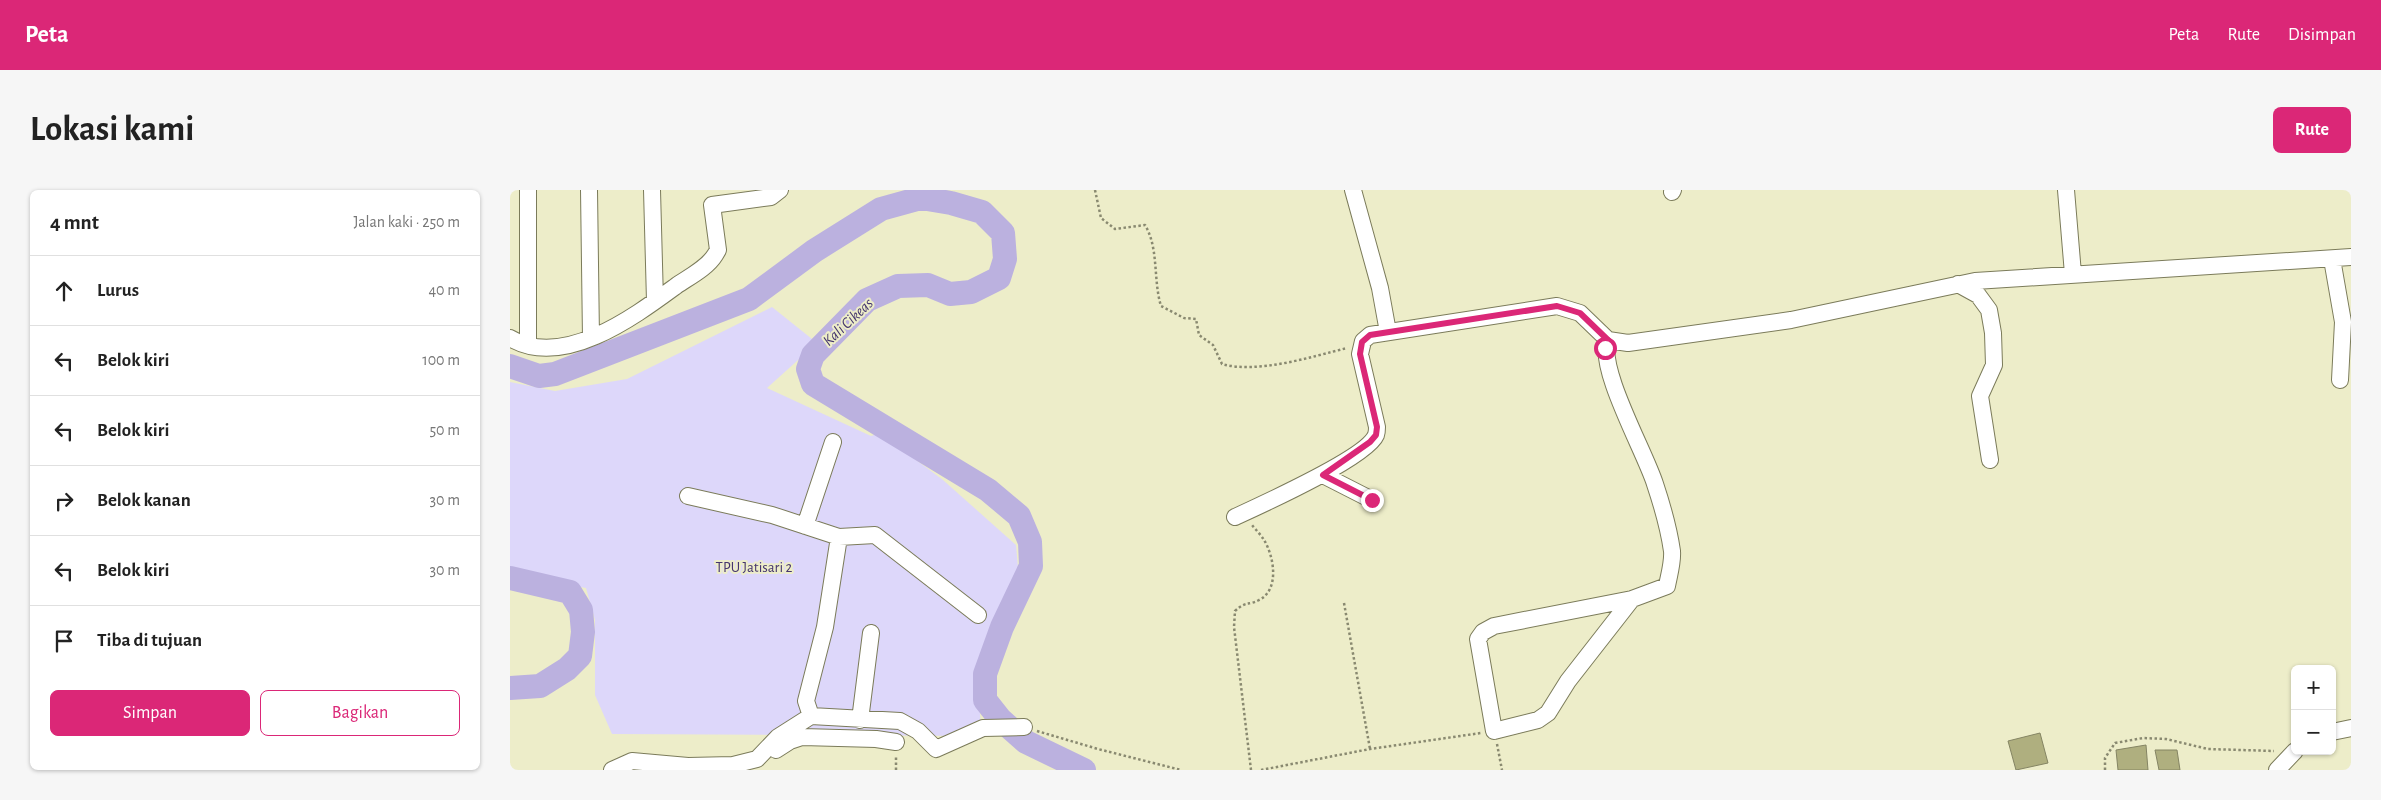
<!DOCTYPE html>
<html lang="id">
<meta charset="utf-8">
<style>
body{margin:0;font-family:"Alegreya Sans",sans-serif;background:#f6f6f6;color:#222}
.controls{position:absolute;right:15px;bottom:15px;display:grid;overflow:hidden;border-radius:8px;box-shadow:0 1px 4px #0004}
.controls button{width:45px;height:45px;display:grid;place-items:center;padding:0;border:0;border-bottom:1px solid #e0e0e0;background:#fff;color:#222;font:25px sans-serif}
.stop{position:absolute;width:15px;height:15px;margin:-11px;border:4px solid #db2777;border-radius:50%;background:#fff}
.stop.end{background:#db2777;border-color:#fff;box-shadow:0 1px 5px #0008}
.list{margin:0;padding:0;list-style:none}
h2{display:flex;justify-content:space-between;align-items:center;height:65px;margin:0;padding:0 20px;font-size:21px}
h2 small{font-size:16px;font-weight:400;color:#767676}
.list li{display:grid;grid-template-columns:32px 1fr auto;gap:15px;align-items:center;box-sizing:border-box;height:70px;padding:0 20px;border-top:1px solid #e0e0e0}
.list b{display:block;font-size:19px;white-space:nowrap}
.list em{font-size:16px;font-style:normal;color:#767676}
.actions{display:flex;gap:10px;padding:15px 20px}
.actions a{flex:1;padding:11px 0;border:1px solid #db2777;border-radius:8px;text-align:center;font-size:18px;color:#db2777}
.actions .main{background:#db2777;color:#fff}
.icon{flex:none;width:28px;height:28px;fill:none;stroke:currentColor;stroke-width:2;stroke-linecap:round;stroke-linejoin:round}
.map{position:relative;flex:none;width:1841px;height:580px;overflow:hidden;border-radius:8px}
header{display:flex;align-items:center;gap:30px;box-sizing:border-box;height:70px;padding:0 25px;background:#db2777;color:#fff}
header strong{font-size:24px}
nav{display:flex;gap:28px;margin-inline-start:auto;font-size:18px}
.intro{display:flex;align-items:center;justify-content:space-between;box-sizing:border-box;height:120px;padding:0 30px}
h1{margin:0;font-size:35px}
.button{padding:12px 22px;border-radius:8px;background:#db2777;color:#fff;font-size:18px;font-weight:700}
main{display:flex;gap:30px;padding:0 30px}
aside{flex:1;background:#fff;border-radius:8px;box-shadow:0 1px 4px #0004}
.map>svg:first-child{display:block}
</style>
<header>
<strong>Peta</strong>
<nav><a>Peta</a><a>Rute</a><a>Disimpan</a></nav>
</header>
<div class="intro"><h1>Lokasi kami</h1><a class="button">Rute</a></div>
<main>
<aside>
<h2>4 mnt<small>Jalan kaki · 250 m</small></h2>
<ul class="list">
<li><svg class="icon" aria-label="ahead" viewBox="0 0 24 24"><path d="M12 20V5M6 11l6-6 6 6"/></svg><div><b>Lurus</b></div><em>40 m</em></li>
<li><svg class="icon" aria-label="left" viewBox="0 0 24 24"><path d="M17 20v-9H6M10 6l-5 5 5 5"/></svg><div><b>Belok kiri</b></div><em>100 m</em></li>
<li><svg class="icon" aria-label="left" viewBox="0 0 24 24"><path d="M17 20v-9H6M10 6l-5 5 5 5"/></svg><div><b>Belok kiri</b></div><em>50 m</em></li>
<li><svg class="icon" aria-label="right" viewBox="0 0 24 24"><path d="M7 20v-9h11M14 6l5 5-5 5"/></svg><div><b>Belok kanan</b></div><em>30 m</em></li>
<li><svg class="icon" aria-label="left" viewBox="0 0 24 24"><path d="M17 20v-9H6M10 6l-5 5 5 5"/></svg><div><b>Belok kiri</b></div><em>30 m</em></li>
<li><svg class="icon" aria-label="arrive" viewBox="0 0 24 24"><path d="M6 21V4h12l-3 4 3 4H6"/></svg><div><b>Tiba di tujuan</b></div></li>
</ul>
<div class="actions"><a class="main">Simpan</a><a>Bagikan</a></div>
</aside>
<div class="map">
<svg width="1841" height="580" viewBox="0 0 1841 580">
<rect width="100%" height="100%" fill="#ededc9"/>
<path fill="#ddd7fa" d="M262,117l45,36 -50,45 104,48 9,-3 63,47 73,65 3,34 -41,88 3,69 -369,-2 -17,-39v-75l-9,-32 -76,-14v-192l45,9 72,-12z"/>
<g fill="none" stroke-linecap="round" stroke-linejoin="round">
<path stroke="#bbb1df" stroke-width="24" d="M0,176l29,10 16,-2 194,-75 65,-48 67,-42 40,-11 30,5 31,9 21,21 2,26 -6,19 -28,14 -21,2 -22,-9 -30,1 -31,14 -54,55 -5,14 5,15 175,106 31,26 11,26 1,24 -29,61 -17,47v26l15,19 26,23 58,28
M0,388l60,14 11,18 2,22 -3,24 -13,13 -27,17 -30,2"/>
</g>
<path fill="#afaf7f" stroke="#848463" d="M1530,543l8,30 -32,7 -8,-29z
M1636,555l2,25h-30l-2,-20z
M1645,560h22l3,20h-21z"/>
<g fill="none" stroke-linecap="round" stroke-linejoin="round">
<defs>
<path id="minor" d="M18,0v155
M79,0l2,148
M142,0l3,111
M843,0l27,98 8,44
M1556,0l7,84
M1162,2l1,-2
M1822,69l11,63 -3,58
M1448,94l20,11 11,15 4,23 1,32 -14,31 10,64
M0,148c53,32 125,-22 166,-52 13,-9 31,-18 39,-31l3,-5 -6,-45 59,-8 9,-7
M1098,150c-11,28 37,112 47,144 7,21 14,46 17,67 1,11 -3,24 -5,35l-35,13 -138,27 -11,6 -5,7 16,92 44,-11 10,-7 20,-32 64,-82
M813,285l49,25
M725,327c26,-12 132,-60 141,-82 1,-3 1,-5 1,-8l-17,-73 3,-13 7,-6 187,-29 23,7 28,27 20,3 163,-23 184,-39 376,-24
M295,336l28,-84
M329,347l36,-2 103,80
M301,526l89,5 18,10 18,18 47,-21 41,-1
M350,530l11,-87
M1822,542l19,-4
M266,560l14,-9 12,-4 74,2 20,3
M102,580l20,-9 56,5 45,-1 24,-6 21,-22 33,-21 -5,-15 19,-74 14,-90 -67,-22 -84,-19
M1767,580l18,-19"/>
</defs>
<use href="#minor" stroke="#7b7b5a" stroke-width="18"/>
<path stroke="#898970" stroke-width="2.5" stroke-dasharray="2.5 2.5" stroke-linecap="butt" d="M585,0l6,28 14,11 30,-4c14,23 8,55 16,81l23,12 12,1 3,16 14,10 9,19c35,10 89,-7 125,-16
M834,413l26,146
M527,541l61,18 83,21
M987,554l5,26
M386,580v-13
M741,580l-17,-143 1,-16c12,-11 13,-5 24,-11 21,-10 15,-44 5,-60 -3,-5 -8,-10 -12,-15
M751,580l109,-21 111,-16
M1595,580v-12l10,-15 28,-5 23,1 42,10 66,2"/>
<use href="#minor" stroke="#fff" stroke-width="16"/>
</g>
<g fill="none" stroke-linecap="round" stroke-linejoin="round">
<path stroke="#db2777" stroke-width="6" d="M862,310l-49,-25 47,-33 6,-7 1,-8 -17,-73 2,-12 8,-7 187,-29 23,7 28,27 -3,8"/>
</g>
<g text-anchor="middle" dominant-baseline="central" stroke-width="4" stroke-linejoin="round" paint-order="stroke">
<g font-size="15" fill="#45356e" stroke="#ededc9">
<text x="244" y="377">TPU Jatisari 2</text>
</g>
<g font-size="16" font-style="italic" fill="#44356e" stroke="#ededc9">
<text transform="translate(338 132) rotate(-43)">Kali Cikeas</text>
</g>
</g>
</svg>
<div class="controls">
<button>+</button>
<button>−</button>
</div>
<div class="stop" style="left:1095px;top:158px"></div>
<div class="stop end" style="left:862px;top:310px"></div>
</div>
</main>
